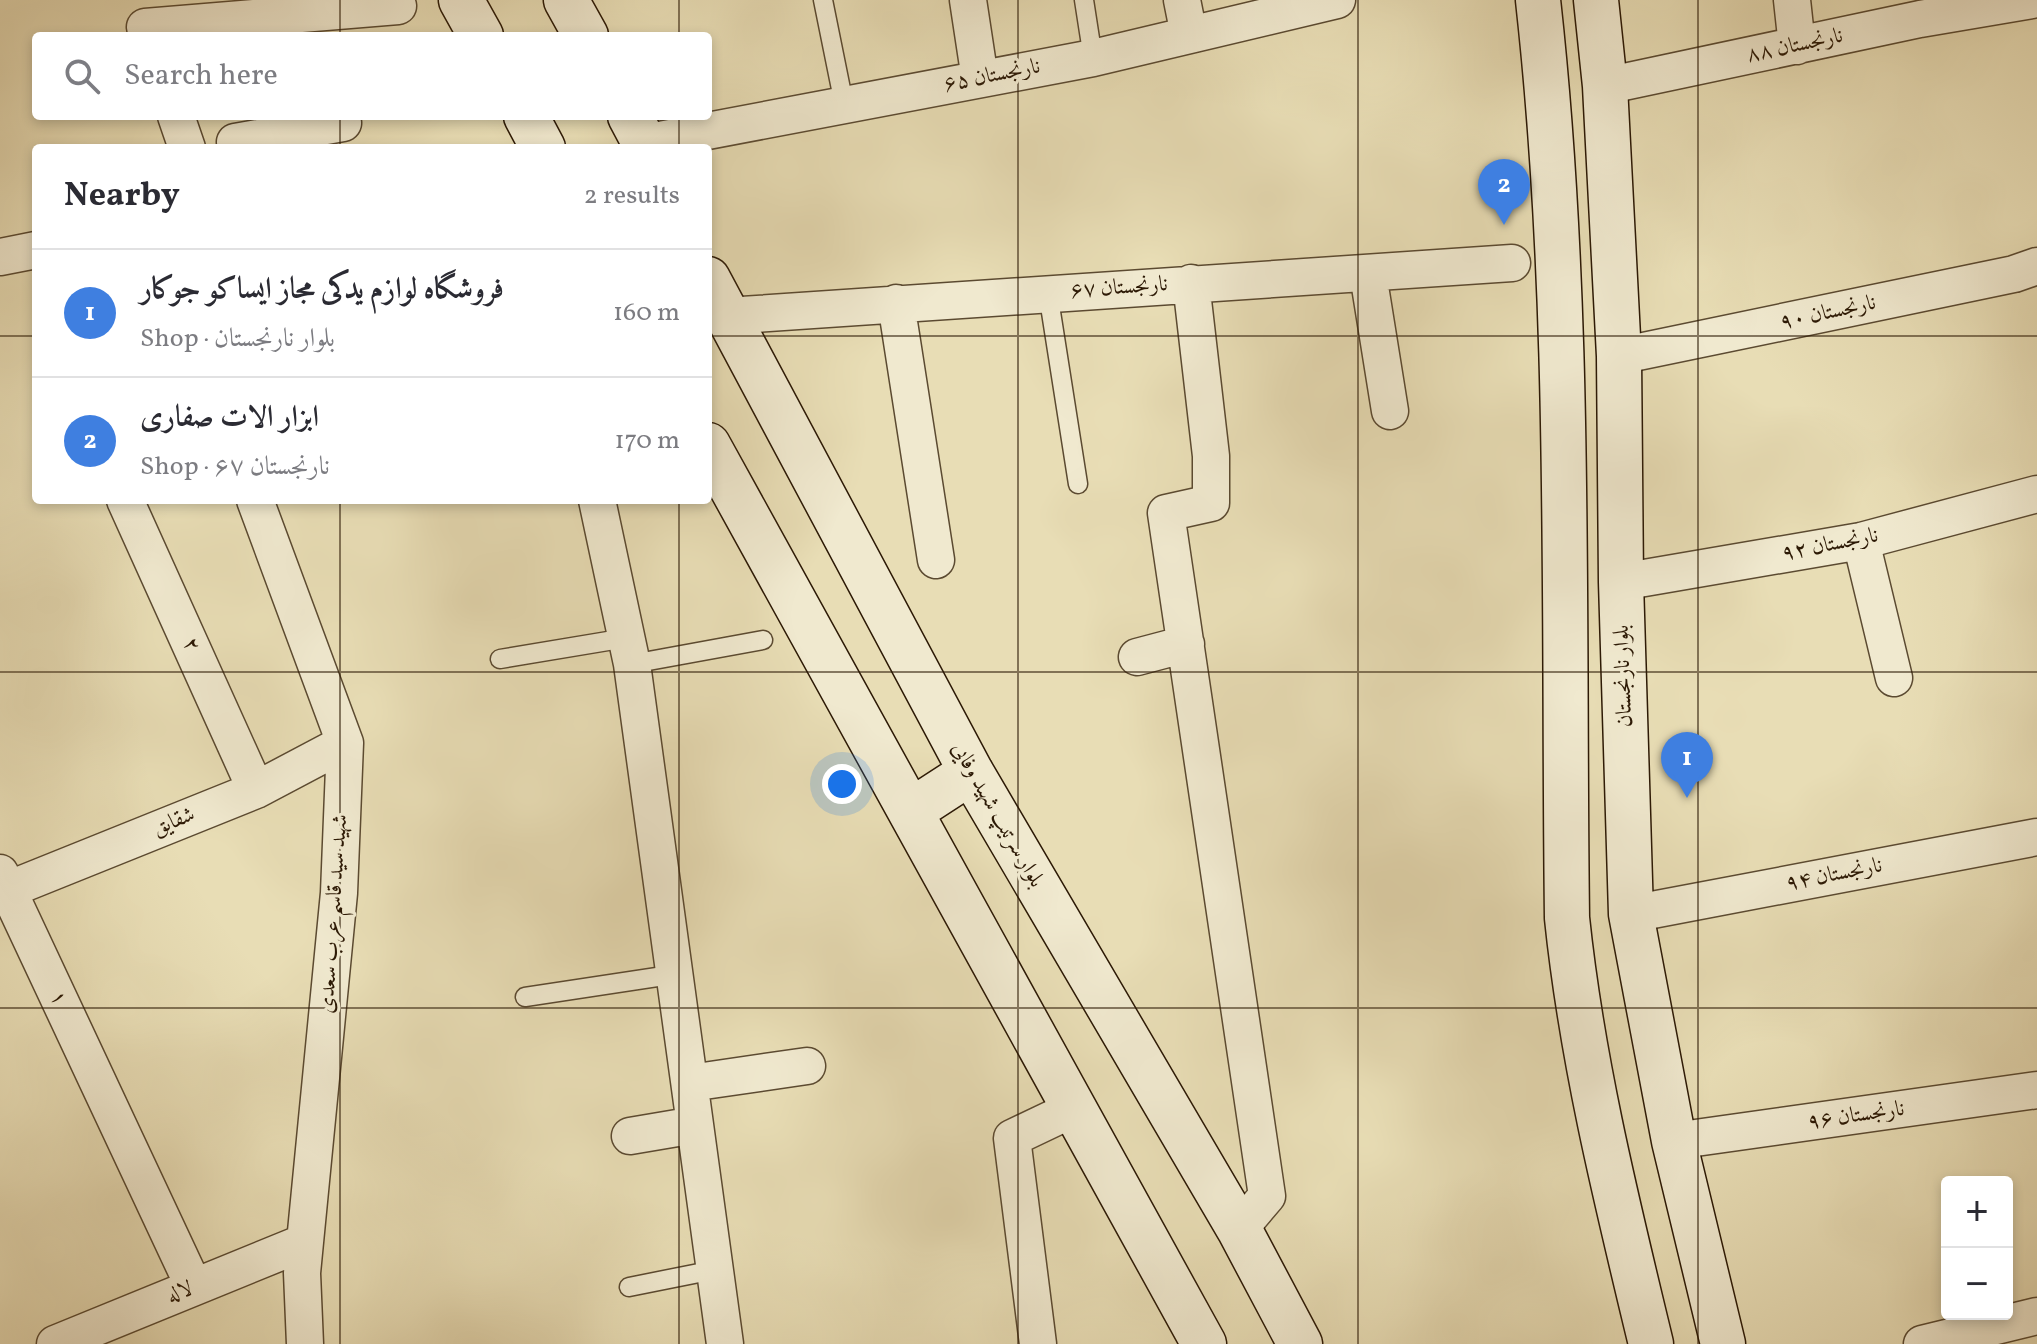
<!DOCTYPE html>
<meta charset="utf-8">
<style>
body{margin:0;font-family:Vollkorn,Amiri,serif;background:#f2f2f3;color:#2b2b33}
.controls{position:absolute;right:24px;bottom:24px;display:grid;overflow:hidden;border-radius:8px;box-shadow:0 4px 12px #0003}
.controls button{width:72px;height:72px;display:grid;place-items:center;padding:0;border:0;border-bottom:2px solid #e1e1e2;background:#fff;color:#2b2b33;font:40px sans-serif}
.you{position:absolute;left:842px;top:784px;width:28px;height:28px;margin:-20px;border:6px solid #fff;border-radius:50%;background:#1a73e8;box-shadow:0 0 0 12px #1a73e833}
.badge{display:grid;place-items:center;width:52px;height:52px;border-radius:50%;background:#0f766e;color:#fff;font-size:26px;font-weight:700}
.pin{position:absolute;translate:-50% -66px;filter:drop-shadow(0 2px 4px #0008)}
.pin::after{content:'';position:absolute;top:42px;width:28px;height:24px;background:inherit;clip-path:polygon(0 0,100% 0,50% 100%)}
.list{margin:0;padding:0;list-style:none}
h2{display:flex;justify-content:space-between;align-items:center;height:104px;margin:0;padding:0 32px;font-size:34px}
h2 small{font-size:26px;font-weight:400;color:#7c7c81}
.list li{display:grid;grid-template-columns:52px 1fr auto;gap:24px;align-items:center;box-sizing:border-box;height:128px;padding:0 32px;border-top:2px solid #e1e1e2}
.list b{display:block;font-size:30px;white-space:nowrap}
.list p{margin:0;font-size:26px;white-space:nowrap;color:#7c7c81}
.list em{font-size:26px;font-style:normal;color:#7c7c81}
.icon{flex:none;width:44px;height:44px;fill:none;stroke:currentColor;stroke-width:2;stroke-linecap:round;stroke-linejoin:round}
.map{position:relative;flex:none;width:2037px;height:1344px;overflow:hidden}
.search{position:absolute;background:#fff;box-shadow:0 4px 12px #0003;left:32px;top:32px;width:680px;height:88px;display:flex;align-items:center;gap:20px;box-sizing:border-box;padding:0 28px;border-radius:8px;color:#7c7c81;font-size:30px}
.panel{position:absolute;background:#fff;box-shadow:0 4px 12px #0003;left:32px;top:144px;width:680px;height:360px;border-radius:8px}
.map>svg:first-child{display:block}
</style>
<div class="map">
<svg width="2037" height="1344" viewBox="0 0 2037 1344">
<rect width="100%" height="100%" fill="#e8ddb5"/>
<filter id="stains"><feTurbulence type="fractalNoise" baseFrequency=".0025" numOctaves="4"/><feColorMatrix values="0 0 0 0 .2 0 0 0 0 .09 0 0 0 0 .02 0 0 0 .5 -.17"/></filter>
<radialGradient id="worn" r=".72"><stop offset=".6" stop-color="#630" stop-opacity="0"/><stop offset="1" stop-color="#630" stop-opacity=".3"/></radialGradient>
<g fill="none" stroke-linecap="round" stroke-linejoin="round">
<defs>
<path id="service" d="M823,0l21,104
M1084,0l9,58
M1048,293l30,191
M500,659l126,-21
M632,664l131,-24
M525,997l152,-23
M629,1287l85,-17"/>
<path id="minor" d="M968,0l12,79
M1182,0l7,35
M1792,0l5,46
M145,27l253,-21
M1605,86l315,-67 112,-19
M176,116l11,32
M235,142l108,-19
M644,143l449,-85 244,-58
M0,257l36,-7
M1368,274l22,137
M1191,283l20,173v47l-45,10 101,683 -28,33
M896,303l40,257
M726,316l786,-53
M1619,356l395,-82 23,-8
M125,500l131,290
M255,500l90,243 -6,150 -37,380 3,71
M597,500l35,164 93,680
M1861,541l33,137
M1621,582l240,-41 176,-47
M1137,657l49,-13
M0,873l194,414
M0,893l256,-103 89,-47
M1631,914l406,-77
M690,1083l117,-17
M630,1136l65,-11
M1674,1141l363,-51
M55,1344l250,-102
M1038,1344l-26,-206 63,-30
M1922,1344l115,-28"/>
<path id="secondary" d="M461,0l20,36
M566,0l20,36
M1538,0c34,304 25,613 29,918 15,144 50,285 84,426
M1596,0l9,86 14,270 2,226 10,332 43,227 49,203
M526,116l17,32
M630,116l17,32
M708,279l263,493 268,457 61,115
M708,445l496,899
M911,811l60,-39"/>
</defs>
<use href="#service" stroke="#5b4a31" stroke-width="21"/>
<use href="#minor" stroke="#5b4a31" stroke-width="39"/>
<use href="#secondary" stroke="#2c1905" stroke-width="47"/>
<use href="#service" stroke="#f0e9cf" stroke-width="18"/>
<use href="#minor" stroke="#f0e9cf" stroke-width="36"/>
<use href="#secondary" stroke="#f0e9cf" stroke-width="44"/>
</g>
<path fill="none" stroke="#2c1905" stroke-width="2" stroke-opacity="0.55" d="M340,0v36M679,0v36M1018,0v1344M1358,0v1344M1698,0v1344M340,116v32M679,116v32M0,336h36M708,336h1329M340,500v844M679,500v844M0,672h2037M0,1008h2037"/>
<g text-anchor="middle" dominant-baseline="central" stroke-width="6" stroke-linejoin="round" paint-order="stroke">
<g font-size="22" fill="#2c1905" stroke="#f0e9cf">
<text transform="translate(1795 46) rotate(-12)">نارنجستان ۸۸</text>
<text transform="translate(992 76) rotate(-11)">نارنجستان ۶۵</text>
<text transform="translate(1119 288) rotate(-4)">نارنجستان ۶۷</text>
<text transform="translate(1828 313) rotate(-12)">نارنجستان ۹۰</text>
<text transform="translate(1830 545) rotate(-11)">نارنجستان ۹۲</text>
<text transform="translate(191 645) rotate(66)">۲</text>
<text transform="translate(1624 676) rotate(-92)">بلوار نارنجستان</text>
<text transform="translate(997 815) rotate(60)">بلوار سرتیپ شهید وفایی</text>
<text transform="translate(174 822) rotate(-22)">شقایق</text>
<text transform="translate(1834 875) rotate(-11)">نارنجستان ۹۴</text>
<text transform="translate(334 914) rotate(-86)">شهید سید قاسم عرب سعدی</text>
<text transform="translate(58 998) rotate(65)">۱</text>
<text transform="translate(1856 1116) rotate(-8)">نارنجستان ۹۶</text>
<text transform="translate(180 1293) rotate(-22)">لاله</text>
</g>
</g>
<rect width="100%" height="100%" filter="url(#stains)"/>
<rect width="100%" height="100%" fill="url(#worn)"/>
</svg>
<div class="controls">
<button>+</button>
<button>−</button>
</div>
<div class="you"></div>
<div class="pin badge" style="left:1687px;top:798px;background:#3f7fe0">1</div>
<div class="pin badge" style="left:1504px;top:225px;background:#3f7fe0">2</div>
<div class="search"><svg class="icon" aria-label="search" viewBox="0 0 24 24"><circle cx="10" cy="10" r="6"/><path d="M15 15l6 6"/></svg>Search here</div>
<section class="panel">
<h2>Nearby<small>2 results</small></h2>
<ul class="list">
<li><span class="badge" style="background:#3f7fe0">1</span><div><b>فروشگاه لوازم یدکی مجاز ایساکو جوکار</b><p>Shop · بلوار نارنجستان</p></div><em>160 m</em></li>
<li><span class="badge" style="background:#3f7fe0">2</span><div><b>ابزار الات صفاری</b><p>Shop · نارنجستان ۶۷</p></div><em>170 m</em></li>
</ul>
</section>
</div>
